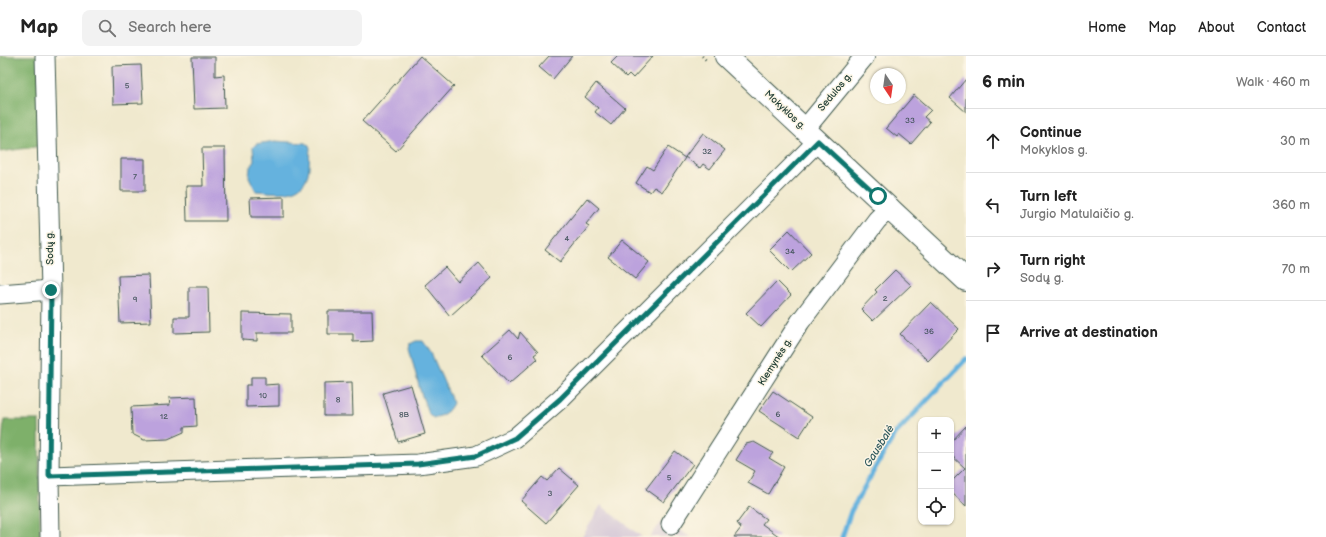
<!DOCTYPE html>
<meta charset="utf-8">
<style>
body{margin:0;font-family:"Balsamiq Sans",sans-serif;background:#f2f2f2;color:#222}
.controls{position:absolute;right:12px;bottom:12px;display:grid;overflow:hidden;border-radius:8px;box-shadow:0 1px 3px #0004}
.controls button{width:36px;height:36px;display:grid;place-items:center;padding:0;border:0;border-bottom:1px solid #e0e0e0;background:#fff;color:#222;font:20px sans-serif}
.compass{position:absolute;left:870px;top:12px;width:36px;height:36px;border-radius:50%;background:#fff;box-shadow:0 1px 3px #0004;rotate:167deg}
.stop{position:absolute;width:12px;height:12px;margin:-9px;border:3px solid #0f766e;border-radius:50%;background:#fff}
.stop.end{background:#0f766e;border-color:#fff;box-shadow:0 1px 4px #0008}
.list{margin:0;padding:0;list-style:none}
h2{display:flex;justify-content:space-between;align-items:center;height:52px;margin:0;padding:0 16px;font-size:17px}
h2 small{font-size:13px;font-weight:400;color:#767676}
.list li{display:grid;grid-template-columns:26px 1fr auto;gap:12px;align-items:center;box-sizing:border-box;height:64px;padding:0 16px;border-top:1px solid #e0e0e0}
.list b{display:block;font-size:15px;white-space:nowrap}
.list p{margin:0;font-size:13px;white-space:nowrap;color:#767676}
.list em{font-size:13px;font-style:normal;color:#767676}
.icon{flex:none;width:22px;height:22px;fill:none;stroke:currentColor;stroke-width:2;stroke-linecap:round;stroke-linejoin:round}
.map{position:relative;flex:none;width:966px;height:481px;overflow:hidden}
header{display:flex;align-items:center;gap:24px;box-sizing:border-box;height:56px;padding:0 20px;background:#fff;border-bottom:1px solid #e0e0e0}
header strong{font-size:19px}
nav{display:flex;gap:22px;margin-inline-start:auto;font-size:14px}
.search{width:280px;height:36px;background:#f2f2f2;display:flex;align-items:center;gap:10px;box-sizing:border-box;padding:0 14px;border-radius:8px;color:#767676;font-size:15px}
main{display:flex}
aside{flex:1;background:#fff}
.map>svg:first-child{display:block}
</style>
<header>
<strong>Map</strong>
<div class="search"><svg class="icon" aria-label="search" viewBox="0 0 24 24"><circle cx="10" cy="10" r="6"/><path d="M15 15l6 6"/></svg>Search here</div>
<nav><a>Home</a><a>Map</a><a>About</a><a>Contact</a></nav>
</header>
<main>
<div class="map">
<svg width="966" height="481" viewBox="0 0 966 481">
<rect width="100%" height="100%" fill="#fcf5e5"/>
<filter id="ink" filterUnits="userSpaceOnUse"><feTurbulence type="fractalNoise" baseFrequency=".025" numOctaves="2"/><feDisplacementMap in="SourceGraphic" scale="8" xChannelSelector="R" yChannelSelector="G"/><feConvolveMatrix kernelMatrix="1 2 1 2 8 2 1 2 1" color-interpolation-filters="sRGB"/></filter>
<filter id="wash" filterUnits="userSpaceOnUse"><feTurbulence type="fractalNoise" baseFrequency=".012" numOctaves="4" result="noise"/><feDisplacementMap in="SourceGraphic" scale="16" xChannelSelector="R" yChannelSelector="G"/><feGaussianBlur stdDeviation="0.9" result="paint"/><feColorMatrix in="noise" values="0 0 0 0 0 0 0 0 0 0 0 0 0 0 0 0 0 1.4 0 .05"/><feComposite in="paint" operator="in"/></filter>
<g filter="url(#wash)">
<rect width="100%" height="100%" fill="#f0e9ce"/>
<path fill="#ccbed4" d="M601,449l41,32h-60z
M663,464l28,17h-41z"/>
<path fill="#7eb06b" stroke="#4e7650" d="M0,0h38l3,90 -41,6z
M4,364h35l1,117h-40v-69z"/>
<path fill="#65b2de" stroke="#427889" d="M275,85l30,2 4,2 1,3c-1,9 0,21 -3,29 -8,21 -34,15 -51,14l-7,-14 1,-10 4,-6 -1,-14 3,-3z
M416,285h7l8,12 22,50c-4,9 -11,13 -20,15l-5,-5 -8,-23 -11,-42 1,-4z"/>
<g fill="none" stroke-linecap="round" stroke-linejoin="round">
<path stroke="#65b2de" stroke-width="5" d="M842,481l9,-26 23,-41 21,-36 71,-75"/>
</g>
<g id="blocks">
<path fill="#bca2dd" d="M420,0l34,30 -58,65 -34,-30z
M549,0h23l-19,23 -14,-12z
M618,0h35l-20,22 -4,-4 -3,3 -15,-14z
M192,1h23v19l9,-1 1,33 -31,1z
M141,9l2,38 -30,1 -1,-38z
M966,23v33l-16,-14z
M596,27l29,25 -14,17 -16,-13 3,-4 -13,-11z
M914,39l17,15 -7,7 6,5 -19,22 -12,-10 -2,3 -11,-9z
M703,77l22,17 -15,19 -7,-5 -3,4 -15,-11z
M668,91l17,11 -23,34 -8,-5 -4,5 -14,-9 11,-17 6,4z
M202,92h23l1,73h-39l-1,-35h17z
M121,103h24v32h-24z
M284,141v20h-33l-1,-19z
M587,142l12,10 -13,16 3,2 -29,36 -15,-12z
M789,174l22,23 -20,19 -22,-22z
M622,184l27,22 -14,17 -27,-22z
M479,207l13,15 -42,38 -25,-31 20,-18 13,15z
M895,214l16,15 -38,36 -12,-12 16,-17 -2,-2z
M149,219l2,47 -31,1 -2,-47z
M777,225l14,14 -30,32 -15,-14z
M189,231h19l1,45 -35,1v-16h15z
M931,246l28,27 -31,32 -28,-27z
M328,255h44l1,30 -20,1v-8h-25z
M242,257l49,1v19h-34v8l-15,-1z
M510,274l8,9 2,-7 18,20 -4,3 3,4 -28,25 -27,-29z
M251,321h14v8l14,-1v22l-33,1v-22h5z
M352,326l1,34h-29v-33z
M411,329l14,49 -27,8 -15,-49z
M773,335l39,26 -13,20 -40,-26z
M196,341l1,29 -13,1v5l-16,7 -24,1 -12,-6 -1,-27 39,-2 -1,-7z
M966,370v80l-15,-14v-10l14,-14 -14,-13v-13z
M754,386l19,11 -4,5 15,9 -16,27 -20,-11 7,-12 -19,-11 10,-16z
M675,395l18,13 -29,38 -18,-13z
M559,412l20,17 -33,38 -25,-22 21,-24 5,4z
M749,451l17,12 -4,5 18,13h-46l7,-9 -4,-5z"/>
</g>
</g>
<g filter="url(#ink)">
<use href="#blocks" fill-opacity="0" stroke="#3e574b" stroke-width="1"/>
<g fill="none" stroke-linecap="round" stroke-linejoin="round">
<defs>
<path id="street" d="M45,0l6,234 -2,186 1,61
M805,73l60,-73
M0,238l51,-4
M49,420l369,-12 58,-8 39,-18 45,-39 258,-258
M671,468l129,-202 77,-102 13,-13"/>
<path id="secondary" d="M726,0l240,224"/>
</defs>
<use href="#street" stroke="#3e574b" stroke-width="21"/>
<use href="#secondary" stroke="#3e574b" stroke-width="24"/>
<path stroke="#3e574b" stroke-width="2.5" stroke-dasharray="1 3" stroke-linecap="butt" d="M702,0l5,5"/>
<use href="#street" stroke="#fff" stroke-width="19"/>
<use href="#secondary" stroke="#fff" stroke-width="22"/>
</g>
</g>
<g fill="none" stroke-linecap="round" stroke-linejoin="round" filter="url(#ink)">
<path stroke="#0f766e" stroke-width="5" d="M51,234l-2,186 369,-12 58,-8 39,-18 45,-39 258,-258 60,55"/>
</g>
<g text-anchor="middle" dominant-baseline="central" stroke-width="3" stroke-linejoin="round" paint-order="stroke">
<g font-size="8" fill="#46565e">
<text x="127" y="29">5</text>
<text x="910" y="64">33</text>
<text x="707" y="95">32</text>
<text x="135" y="120">7</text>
<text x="567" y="182">4</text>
<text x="790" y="195">34</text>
<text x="885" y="242">2</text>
<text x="135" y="243">9</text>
<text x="929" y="275">36</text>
<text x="510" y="301">6</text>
<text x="263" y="339">10</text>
<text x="338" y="343">8</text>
<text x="404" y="358">8B</text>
<text x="778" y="358">6</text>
<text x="164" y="360">12</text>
<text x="669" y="421">5</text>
<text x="550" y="437">3</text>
</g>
<g font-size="10" fill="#1f3d34" stroke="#fcf5e5">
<text transform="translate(835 36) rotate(-50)">Sedulos g.</text>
<text transform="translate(785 54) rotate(43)">Mokyklos g.</text>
<text transform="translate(50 192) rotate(-91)">Sodų g.</text>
<text transform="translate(775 306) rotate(-58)">Klemynės g.</text>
</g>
<g font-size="11" font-style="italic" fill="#305a5e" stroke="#fcf5e5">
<text transform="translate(879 390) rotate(-58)">Gausbalė</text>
</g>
</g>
</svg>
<div class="controls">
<button>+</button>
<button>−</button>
<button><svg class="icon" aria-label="locate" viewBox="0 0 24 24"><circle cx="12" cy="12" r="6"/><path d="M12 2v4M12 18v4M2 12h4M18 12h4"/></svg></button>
</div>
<svg class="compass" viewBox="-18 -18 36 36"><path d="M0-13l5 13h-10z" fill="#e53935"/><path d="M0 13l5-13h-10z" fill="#767676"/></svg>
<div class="stop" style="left:878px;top:140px"></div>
<div class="stop end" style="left:51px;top:234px"></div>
</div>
<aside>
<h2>6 min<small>Walk · 460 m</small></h2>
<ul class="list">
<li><svg class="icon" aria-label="ahead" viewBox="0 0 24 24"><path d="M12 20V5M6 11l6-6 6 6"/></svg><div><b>Continue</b><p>Mokyklos g.</p></div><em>30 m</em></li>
<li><svg class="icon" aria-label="left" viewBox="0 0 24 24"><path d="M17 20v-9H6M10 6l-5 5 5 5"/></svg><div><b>Turn left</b><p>Jurgio Matulaičio g.</p></div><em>360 m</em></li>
<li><svg class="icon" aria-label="right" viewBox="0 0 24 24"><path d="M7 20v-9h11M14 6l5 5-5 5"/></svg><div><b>Turn right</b><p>Sodų g.</p></div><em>70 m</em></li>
<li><svg class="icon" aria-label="arrive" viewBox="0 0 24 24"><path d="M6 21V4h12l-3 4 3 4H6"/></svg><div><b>Arrive at destination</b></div></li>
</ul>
</aside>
</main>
